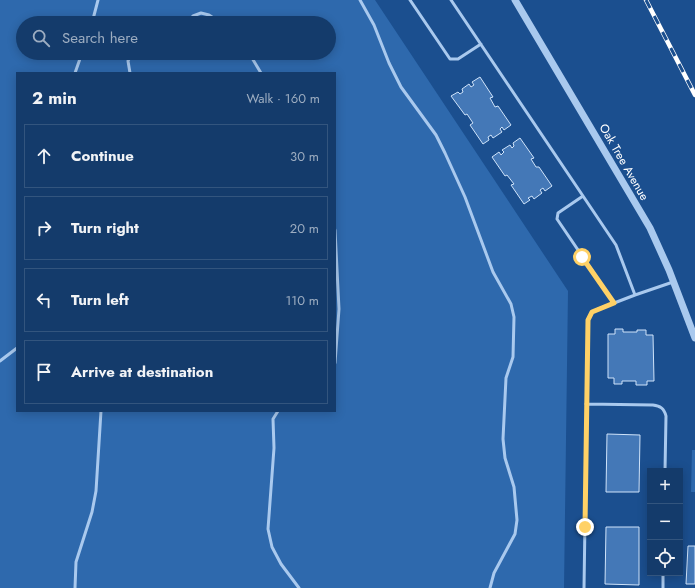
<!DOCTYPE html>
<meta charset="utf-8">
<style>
body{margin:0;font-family:Jost,sans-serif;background:#214673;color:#f1f3f6}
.controls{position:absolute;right:12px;bottom:12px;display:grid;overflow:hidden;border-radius:0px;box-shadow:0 2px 10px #0003}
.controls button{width:36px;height:36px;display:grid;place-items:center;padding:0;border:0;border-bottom:1px solid #33557e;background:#143b6b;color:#f1f3f6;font:20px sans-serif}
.stop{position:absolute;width:12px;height:12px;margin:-9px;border:3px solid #ffd166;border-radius:50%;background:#fff}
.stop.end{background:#ffd166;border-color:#fff;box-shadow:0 1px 4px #0008}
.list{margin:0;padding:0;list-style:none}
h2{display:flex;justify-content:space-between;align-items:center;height:52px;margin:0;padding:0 16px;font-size:17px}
h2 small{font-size:13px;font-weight:400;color:#9dadc1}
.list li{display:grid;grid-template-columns:26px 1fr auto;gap:12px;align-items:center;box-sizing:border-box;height:64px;margin:0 8px 8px;padding:0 8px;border:1px solid #33557e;border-radius:0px}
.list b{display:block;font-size:15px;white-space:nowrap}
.list em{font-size:13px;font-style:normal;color:#9dadc1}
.icon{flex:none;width:22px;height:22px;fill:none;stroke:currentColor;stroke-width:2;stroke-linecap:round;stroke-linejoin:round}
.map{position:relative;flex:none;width:695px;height:588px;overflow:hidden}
.search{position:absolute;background:#143b6b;box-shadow:0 2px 10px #0003;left:16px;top:16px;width:320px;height:44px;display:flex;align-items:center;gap:10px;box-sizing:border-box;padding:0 14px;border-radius:22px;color:#9dadc1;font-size:15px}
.panel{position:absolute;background:#143b6b;box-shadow:0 2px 10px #0003;left:16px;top:72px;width:320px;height:340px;border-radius:0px}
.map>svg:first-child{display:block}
</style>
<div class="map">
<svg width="695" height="588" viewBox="0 0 695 588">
<rect width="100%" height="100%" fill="#1b4f8f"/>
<path fill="#2e69ad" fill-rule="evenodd" d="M0,0h375l193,291 -4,297h-564zM23,23h306v30h-306zM17,73h318v338h-318z
M692,450h3v42h-4z"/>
<path fill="#4478b7" stroke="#cfe3fa" d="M480,77l13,20 -3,1 5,9 3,-1 13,19 -7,5 -2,-3 -2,2 2,3 -9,6 -2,-3 -3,2 1,3 -6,4 -13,-19 3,-2 -6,-9 -2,1 -14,-19 7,-4 2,2 3,-2 -1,-3 7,-5 2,3 3,-2 -2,-3z
M520,138l14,20 -3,1 5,8h3l13,19 -7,5 -2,-3 -3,2 2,3 -8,6 -2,-3 -4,2 2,2 -6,4 -13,-19 3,-1 -7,-9 -2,1 -13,-19 7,-5 2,3 3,-3 -2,-2 8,-5 2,3 2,-2 -1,-3z
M615,329h8v3h14v-2h9v5h7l1,46h-7v4h-11v-4h-14v3h-8v-6h-6v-44h7z
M607,434l33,1 -1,57h-33z
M606,527h33v58l-34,-1z
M688,546h7v38h-9z"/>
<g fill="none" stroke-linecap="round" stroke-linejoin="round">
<path stroke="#a9c9ee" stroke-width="3" d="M360,0l14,25 15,38 12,24 35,48 9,18 20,44 28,75 18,32 3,13 -1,40 -7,21 -3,61 2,19 9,29 3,33 -2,14 -21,39 -4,15
M410,0l40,59h8l23,-15
M451,0l165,245 19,50 -39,15 -4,2 -4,7 -4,269
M92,23l6,-23
M186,23l7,-7 8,-3 8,2 12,8
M249,53l12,20
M75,73l7,-20
M130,73l-2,-12 4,-8
M583,196l-25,17 -1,6 57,84
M335,230l4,79 -4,54
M635,295l38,-13
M0,361l17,-13
M586,404l67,1c7,1 11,3 13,11l-1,55
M278,411l-5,8 1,29 -6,81 4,18 9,17 18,24
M75,588l1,-26 16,-50 4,-21 5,-80
M663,588v-15"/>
<path stroke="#a9c9ee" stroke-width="7" d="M515,0l135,228 19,42 26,68"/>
<defs>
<path id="rail" d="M646,0l49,95"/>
</defs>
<use href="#rail" stroke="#fff" stroke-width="4.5"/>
<use href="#rail" stroke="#1b4f8f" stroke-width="3" stroke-dasharray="9" stroke-linecap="butt"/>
</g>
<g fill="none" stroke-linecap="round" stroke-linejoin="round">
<path stroke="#ffd166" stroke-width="5" d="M582,257l32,46 -22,9 -4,8 -3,207"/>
</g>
<g text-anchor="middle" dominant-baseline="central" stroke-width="3" stroke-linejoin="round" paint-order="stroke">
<g font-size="12" fill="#fff" stroke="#1b4f8f">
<text transform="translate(624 162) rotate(60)">Oak Tree Avenue</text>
</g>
</g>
</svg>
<div class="controls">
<button>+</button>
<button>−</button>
<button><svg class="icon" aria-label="locate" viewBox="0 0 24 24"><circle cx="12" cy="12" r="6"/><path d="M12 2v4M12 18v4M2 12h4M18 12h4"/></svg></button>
</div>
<div class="stop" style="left:582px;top:257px"></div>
<div class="stop end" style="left:585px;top:527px"></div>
<div class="search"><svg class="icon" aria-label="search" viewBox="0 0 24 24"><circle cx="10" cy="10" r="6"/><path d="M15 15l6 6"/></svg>Search here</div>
<section class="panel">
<h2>2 min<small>Walk · 160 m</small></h2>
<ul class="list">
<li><svg class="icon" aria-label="ahead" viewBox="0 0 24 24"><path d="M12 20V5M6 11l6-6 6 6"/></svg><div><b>Continue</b></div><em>30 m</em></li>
<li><svg class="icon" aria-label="right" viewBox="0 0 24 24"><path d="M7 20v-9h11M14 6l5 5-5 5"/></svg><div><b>Turn right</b></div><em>20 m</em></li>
<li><svg class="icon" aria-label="left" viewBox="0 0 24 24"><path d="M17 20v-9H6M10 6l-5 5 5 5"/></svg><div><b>Turn left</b></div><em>110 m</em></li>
<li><svg class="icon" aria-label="arrive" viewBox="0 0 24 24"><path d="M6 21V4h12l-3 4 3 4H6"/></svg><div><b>Arrive at destination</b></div></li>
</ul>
</section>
</div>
